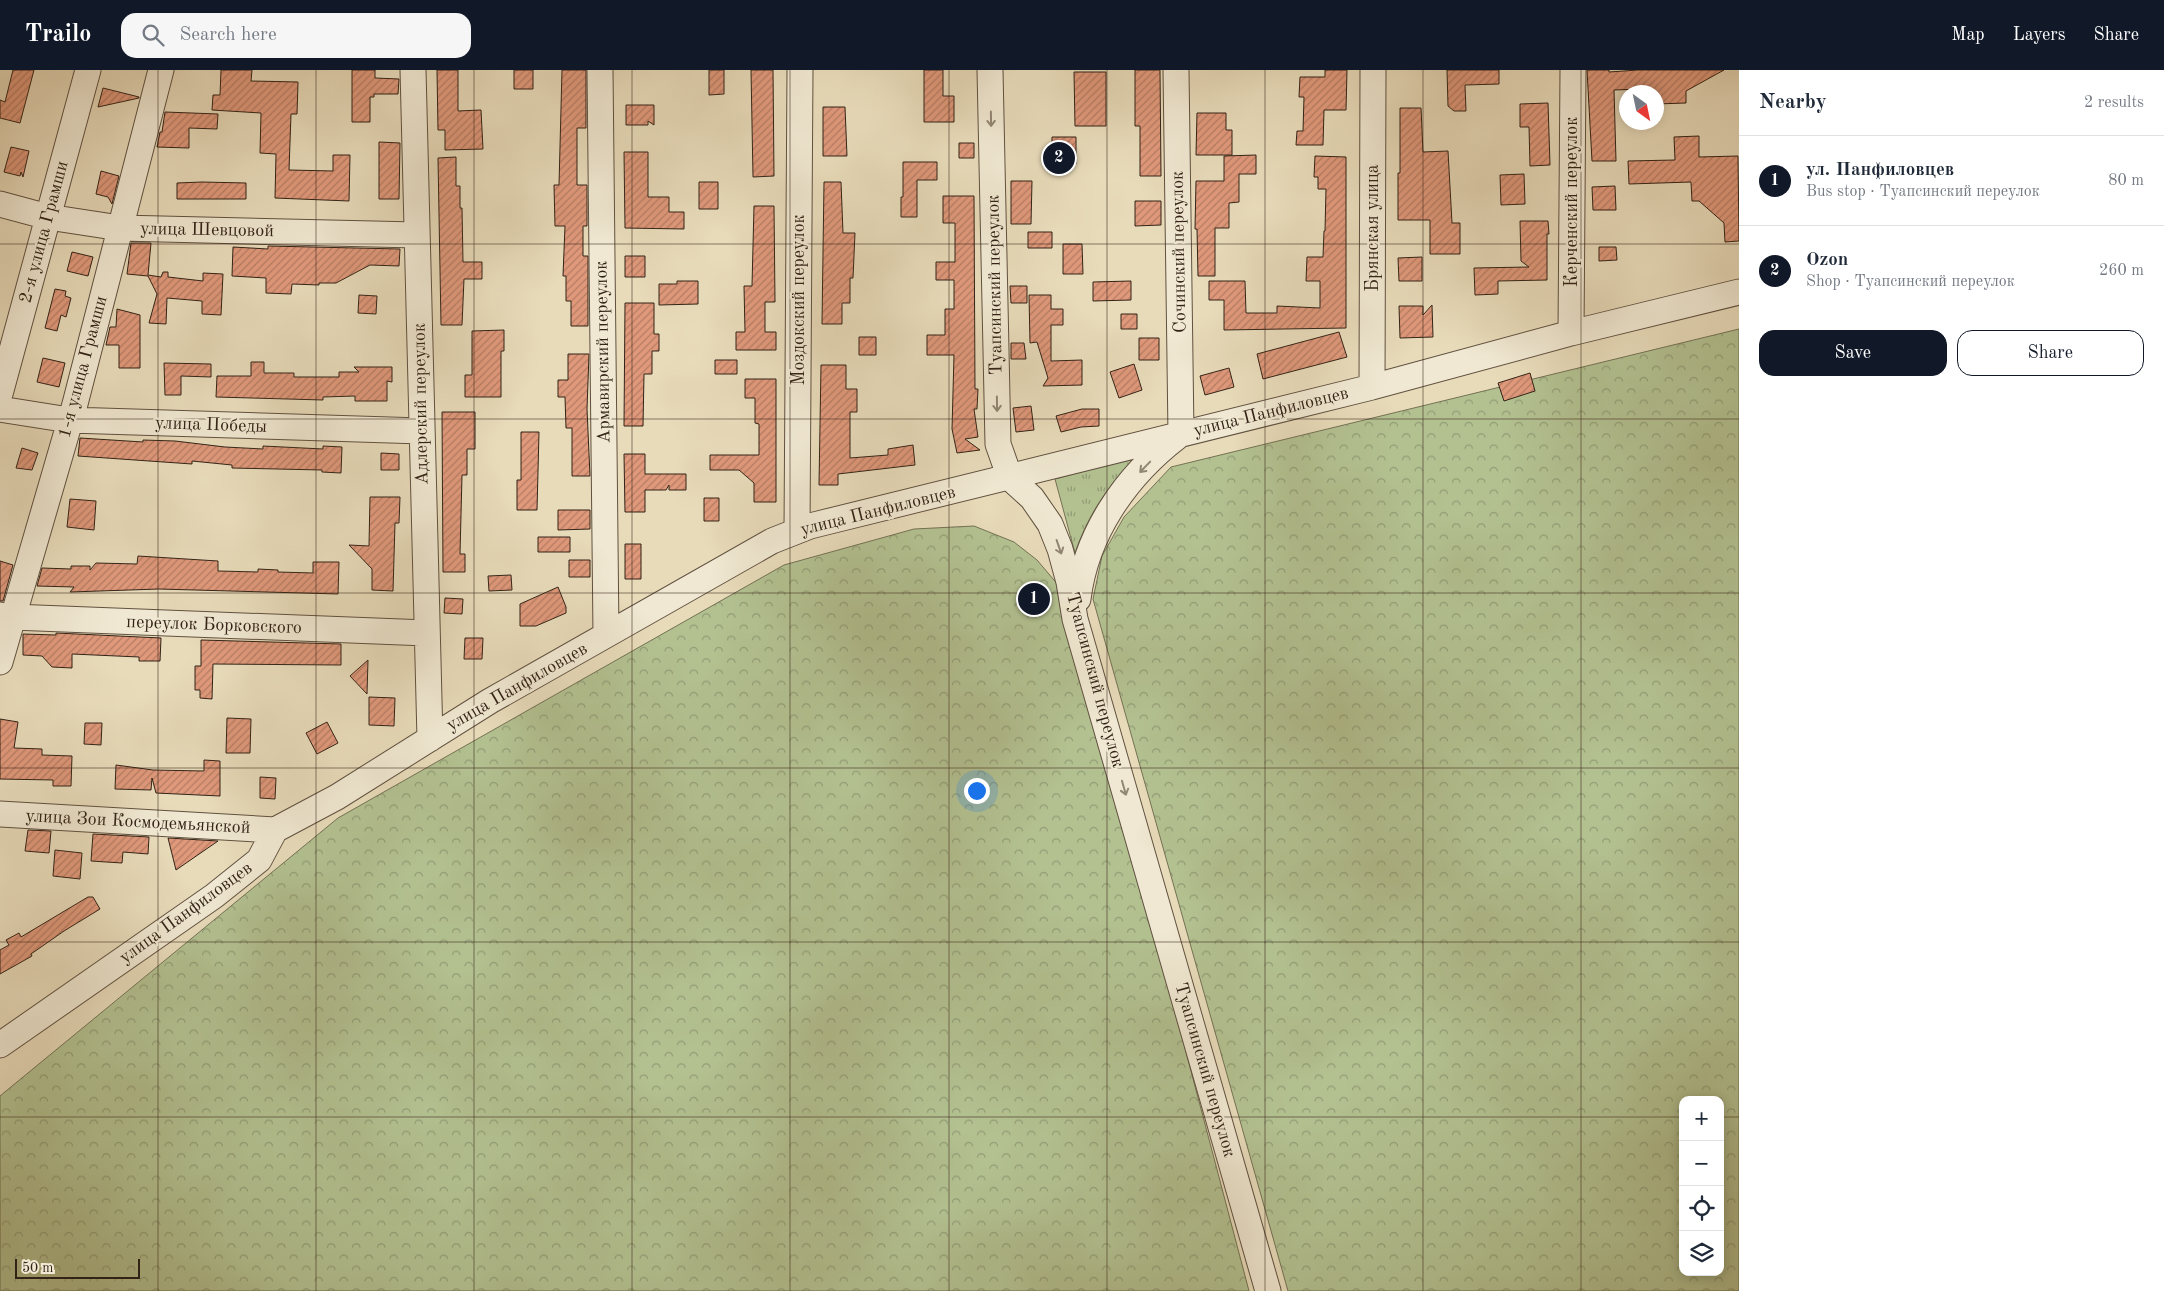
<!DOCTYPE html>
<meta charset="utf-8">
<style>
body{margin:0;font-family:"Old Standard TT",serif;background:#f6f6f7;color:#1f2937}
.controls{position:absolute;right:15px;bottom:15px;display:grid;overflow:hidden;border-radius:10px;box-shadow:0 2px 12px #0003}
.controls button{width:45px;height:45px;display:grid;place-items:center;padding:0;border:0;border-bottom:1px solid #e0e1e3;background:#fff;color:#1f2937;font:25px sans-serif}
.compass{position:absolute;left:1619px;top:15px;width:45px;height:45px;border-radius:50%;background:#fff;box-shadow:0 2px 12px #0003;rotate:147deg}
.scale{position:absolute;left:15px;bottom:12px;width:125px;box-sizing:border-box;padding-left:5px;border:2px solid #332317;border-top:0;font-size:14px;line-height:18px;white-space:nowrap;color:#332317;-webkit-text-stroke:4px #f0e8d2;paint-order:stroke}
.you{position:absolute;left:976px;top:720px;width:18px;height:18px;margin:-12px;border:4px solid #fff;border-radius:50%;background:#1a73e8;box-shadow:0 0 0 8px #1a73e833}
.badge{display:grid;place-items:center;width:32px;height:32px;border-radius:50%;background:#111827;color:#fff;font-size:16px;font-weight:700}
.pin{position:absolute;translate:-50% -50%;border:2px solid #fff;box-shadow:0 1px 5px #0006}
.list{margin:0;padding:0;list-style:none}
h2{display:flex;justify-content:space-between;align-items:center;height:65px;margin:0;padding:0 20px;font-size:21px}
h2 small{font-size:16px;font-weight:400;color:#747a83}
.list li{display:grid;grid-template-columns:32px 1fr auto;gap:15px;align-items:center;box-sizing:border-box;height:90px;padding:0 20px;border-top:1px solid #e0e1e3}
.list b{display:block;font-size:19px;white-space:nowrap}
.list p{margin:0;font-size:16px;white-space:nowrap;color:#747a83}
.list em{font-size:16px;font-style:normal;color:#747a83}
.actions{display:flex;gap:10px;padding:15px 20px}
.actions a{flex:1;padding:11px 0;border:1px solid #111827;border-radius:15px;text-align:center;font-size:18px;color:#111827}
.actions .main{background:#111827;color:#fff}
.icon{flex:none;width:28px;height:28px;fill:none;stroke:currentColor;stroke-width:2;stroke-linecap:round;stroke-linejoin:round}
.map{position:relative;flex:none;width:1739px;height:1221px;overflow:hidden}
header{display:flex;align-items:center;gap:30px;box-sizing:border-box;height:70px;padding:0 25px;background:#111827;color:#fff}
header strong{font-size:24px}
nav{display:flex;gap:28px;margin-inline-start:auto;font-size:18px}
.search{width:350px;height:45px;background:#f6f6f7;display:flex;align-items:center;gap:12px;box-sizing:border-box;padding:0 18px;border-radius:15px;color:#747a83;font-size:19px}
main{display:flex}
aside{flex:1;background:#fff}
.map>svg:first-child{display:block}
</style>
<header>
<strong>Trailo</strong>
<div class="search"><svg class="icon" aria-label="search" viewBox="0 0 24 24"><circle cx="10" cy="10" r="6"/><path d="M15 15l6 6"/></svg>Search here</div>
<nav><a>Map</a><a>Layers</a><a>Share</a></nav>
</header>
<main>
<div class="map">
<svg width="1739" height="1221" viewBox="0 0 1739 1221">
<defs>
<pattern id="grass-tufts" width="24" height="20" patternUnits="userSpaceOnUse" patternTransform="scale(1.25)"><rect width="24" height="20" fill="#b3c191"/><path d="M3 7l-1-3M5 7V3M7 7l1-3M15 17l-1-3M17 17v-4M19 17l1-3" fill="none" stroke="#929c75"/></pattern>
<pattern id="forest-crowns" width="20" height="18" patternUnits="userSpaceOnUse" patternTransform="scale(1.25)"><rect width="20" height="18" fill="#b3c191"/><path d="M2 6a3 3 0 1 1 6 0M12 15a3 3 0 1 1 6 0" fill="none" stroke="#929c75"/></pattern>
<pattern id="building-hatch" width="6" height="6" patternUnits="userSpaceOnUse" patternTransform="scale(1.25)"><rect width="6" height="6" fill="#e0997b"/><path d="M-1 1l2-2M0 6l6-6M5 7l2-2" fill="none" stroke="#b67c64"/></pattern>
</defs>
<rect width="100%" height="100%" fill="#e8dbba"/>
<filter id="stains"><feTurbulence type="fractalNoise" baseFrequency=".004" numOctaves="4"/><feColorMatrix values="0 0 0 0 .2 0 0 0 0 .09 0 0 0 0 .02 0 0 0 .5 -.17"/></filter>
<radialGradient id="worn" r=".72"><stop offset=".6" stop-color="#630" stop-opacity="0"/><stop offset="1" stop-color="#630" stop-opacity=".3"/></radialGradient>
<path fill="url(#grass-tufts)" stroke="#737254" d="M1137,387c-29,28 -49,58 -62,96l-20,-74z"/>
<path fill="url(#forest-crowns)" stroke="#737254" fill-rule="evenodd" d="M1739,259v962h-451l-195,-692 9,-43 22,-39 47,-50zM1683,1030h37v172h-37z
M974,456l40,16 23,18 28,33 184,698h-1249v-195l338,-278 446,-253 130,-36z"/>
<path fill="url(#building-hatch)" stroke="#332317" d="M13,0h21l-14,53 -20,-5v-18l5,2z
M221,0h31l-1,11 47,1 -1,32h-6l-2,56 44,1v-16h17l-1,46 -74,-3 1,-44 -16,-1 1,-40 -49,-3 1,-15h7z
M352,0h23v8l24,1 -1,15h-24v3h-4v25h-18z
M437,0h21v41l23,-1 2,39 -38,1v-20h-7z
M514,0h19v19h-19z
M562,0h24v58h-9v57h10v41h-4v30h5v70h-17v-25h-5v-25h-3l2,-50h-10l-1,-41h5z
M709,0h15v24l-15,1z
M751,0h22l1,106 -21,1z
M924,0h19v26h11v26h-30z
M1135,0h25l1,106h-21v-50h-5z
M1325,0h22l-1,40h-22l-1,35h-27l1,-14h6l1,-34h-5l1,-20h25z
M1447,0h52v14l-34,1 1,26h-12l-6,-5z
M1587,0h22v2l29,-2h86l-38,21v12l-30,1v-12h-14v-3l-28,1 2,71h-24z
M1074,2h32v54h-31z
M103,18l36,9v1l-41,9z
M1548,33l2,62 -20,1 -1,-39h-9v-23z
M626,35h28v20l-6,-4v4h-22z
M823,37h22l2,49h-24z
M1400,38h21l2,44 25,-1 4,72h8v31h-30v-34h-32v-47h2z
M165,42l53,2 -1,15 -28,-1v20l-32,-1 3,-15h2z
M1197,43h29v17h6v25h-36z
M1699,66v21l39,-1 1,85 -14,1 -1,-19 -25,-22h-7l-1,-19 -62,2 -1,-23 47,-1 -1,-23z
M1052,67h24v27l-24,1z
M379,72l21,1 -1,56h-20z
M959,73h15v15h-15z
M11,77l18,4 -6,26 -2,-5 -1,4 -16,-4z
M624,82h24v45h21v15h15v17l-59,-1z
M1256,85v19h-17v28l-10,1v25h-14v48h-17l-1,-47h-2l1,-48h28v-25z
M1315,86l31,1v171l-122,2v-30h-15v-19h36l1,32h31v-7l43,2v-27h-14l1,-24h16l1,-26h1l1,-42h-8v-12h-4z
M456,87v29h4v22h2l1,54h19v17h-18l-2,46h-21l-3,-167z
M903,92h34v18h-20v37h-16v-20h2z
M101,101l18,5 -7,28 -4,-7 -12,-3z
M1524,104l1,30 -24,1 -1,-30z
M1011,111h21l-1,43h-20z
M202,112l44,1v16h-69v-16z
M699,112h19v27h-19z
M824,112h17l2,51h12l-2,45h-3v25h-8v21h-20z
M1615,116l1,24h-23l-1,-23z
M943,126h31l1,193h3l-1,20h-3l4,28 -13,2 15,11 -23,3 -5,-24 2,-74h-27v-20h18v-26h9v-29h-18v-18h19v-39h-12z
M1135,131h26v24l-26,1z
M754,136h20l1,96h-10v30h11v18h-40v-18h9l-1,-46h8z
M1520,151h28l1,13h-2v46l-49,1v13l-23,1 -1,-27 55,-1 -8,-6z
M1028,162h24v16h-24z
M131,173h20l-3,32 13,2 2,-5h5v5l35,4v-8l20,1 -2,41 -19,-1v-13l-35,-3 -1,26 -17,-1 8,-29 -9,-18 -21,-2z
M1063,174h19l1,30h-20z
M268,176l132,3 -1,17 -29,-1 -34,18h-17v2l-27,-1 -1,10 -25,-1v-15l-34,-2 1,-29 35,2z
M1599,177h17l1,13 -18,1z
M72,182l21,5 -5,19 -21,-5z
M625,186h20v21h-20z
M1422,187v24h-23l-1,-23z
M677,211h21v23l-39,1v-21h18z
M1131,211v19l-38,1v-19z
M1010,216h17v17h-16z
M55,219l11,2 -1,5 6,2 -5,19 -5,-2 -4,16 -12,-3z
M359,225l18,1 -1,18 -18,-1z
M1029,225h22v14h12v16h-12v36l31,-1v25l-39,1 5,-8 -11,-36 -7,1z
M625,233h29v31h5v17h-7v23h-8l-1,52h-19z
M1432,235l1,32 -33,1 -1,-32h24v9z
M117,239l23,6v53h-21v-23h-13l4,-18h6z
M1121,244h16v15h-16z
M504,260v21h-3v46h-36v-22h7v-44z
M1339,262l8,25 -84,22 -6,-25z
M859,267h17v18h-17z
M1139,268h20v22h-20z
M1011,273h13l2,16h-15z
M568,284h21l-2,55 3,67h-18v-48h-6l-1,-31h-7v-17h10z
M43,288l22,5 -6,24 -22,-5z
M715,290h22v14h-22z
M251,292h13v11h30v4h45v-5h20l-5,-5h38v15l-5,-1v20h-32v-5l-32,1v3l-107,-3 1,-21h34z
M164,293l47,1v13l-30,-1v19h-16z
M1134,294l8,26 -23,8 -9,-26z
M821,295h25v24h11v23h-7v46l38,-3v-6l25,-4 2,20 -77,9v11h-19z
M1229,298l5,19 -29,8 -5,-19z
M1530,303l5,18 -31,10 -6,-18z
M745,309h31v123h-22v-19l-15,-13h-29v-15h49v-31l-4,-1v-25h-10z
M1031,336l3,24 -18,2 -3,-24z
M1082,339h17v17l-18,1 -20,5 -5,-16z
M442,342h33v37h-8v26h-5l-2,79h5v18h-22z
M521,362h18l-2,78h-20v-30h4z
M80,368l63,4v-2l32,1 50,6 38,2v-3l60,3v-3l19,1 -1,26 -19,-1v-2l-90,-2v-3l-40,-4v3l-114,-8z
M22,378l16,5 -6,17 -16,-2z
M381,383l18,1v16h-18z
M624,384h21v20h41v16h-17v-5l-3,5h-21v22h-20z
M370,427h30l-1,26h-4l-2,68 -21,-1v-21l-23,-24 20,1z
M704,428h15v23h-15z
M70,429l26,2 -2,29 -27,-3z
M558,440h32v19l-32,1z
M538,467h32v15h-32z
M625,474h16v35h-16z
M138,486l80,5v10l40,1v-3l20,1v2l35,1v-11h26l-1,32 -179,-5 -89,3 4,-5 -37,-1 5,-18 29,1v-3h19v4l6,-7 41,1z
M569,490h21v17h-21z
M0,491l13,4 -10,36h-3z
M511,505l1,15 -23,1 -1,-15z
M558,517l8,20v6l-30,13h-16v-22z
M445,528l18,1 -1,15 -18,-1z
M56,563l105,5 -1,23h-21v-4l-67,-3v14l-20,-1 -10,-11 -19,-1v-21l33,1z
M465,568h18l-1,21h-18z
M201,570l140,4v21l-128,-1 -1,35 -12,-1v-8h-5v-24h6z
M368,590l-1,34 -17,-18z
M369,627l26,1 -1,28 -25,-1z
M227,648l24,1 -1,34h-24z
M0,649l18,3 -4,26 28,1v6l30,1 -1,30h-18v-6l-53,-1z
M327,652l11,21 -21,11 -11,-21z
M85,653h17l-1,22 -17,-1z
M204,690l16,1v35l-64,-3 -4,-15 -1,12 -36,-1 1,-24 37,5 51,1z
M260,707l16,1 -1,21 -15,-1z
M28,760l23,1 -2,22 -24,-2z
M93,764l56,3 -1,17 -25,-2 -1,11 -31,-2z
M168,768l50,3 -42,29z
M55,780l27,3 -2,26 -27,-3z
M88,827h5l7,12 -36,22 -33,23 1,2 -32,18v-24l9,-5 -3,-5 13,-7 2,4z"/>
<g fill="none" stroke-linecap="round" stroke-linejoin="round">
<defs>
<path id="minor" d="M413,0l17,669
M600,0l6,565
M990,0l8,374 12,34 22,20 18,26 10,25 9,33 6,37 193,672
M1176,0l5,364
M0,134l48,13 72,11 297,7
M1571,263l2,-263
M1372,317l1,-317
M0,324l88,-324
M0,339l69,11 353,11
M797,461l3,-461
M1078,529c8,-65 47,-122 99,-162
M0,545l12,2 415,16
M0,592l75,-258 86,-334
M0,744l275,16
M0,975l214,-149 45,-36 16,-30 62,-33 153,-96 282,-160 38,-15 562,-139 199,-54 168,-41"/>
</defs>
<use href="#minor" stroke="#605140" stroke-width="27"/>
<use href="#minor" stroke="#f0e8d2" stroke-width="25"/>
</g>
<defs><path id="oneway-shaft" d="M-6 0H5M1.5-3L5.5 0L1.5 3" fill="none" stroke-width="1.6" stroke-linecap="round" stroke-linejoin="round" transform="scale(1.25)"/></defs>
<g stroke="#928674">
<use href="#oneway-shaft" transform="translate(991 49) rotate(89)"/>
<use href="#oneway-shaft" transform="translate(997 334) rotate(89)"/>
<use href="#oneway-shaft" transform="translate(1145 397) rotate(134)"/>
<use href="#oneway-shaft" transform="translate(1059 477) rotate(71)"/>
<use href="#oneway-shaft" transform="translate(1124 718) rotate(74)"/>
</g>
<path fill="none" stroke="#332317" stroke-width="1" stroke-opacity="0.55" d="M158,0v1221M316,0v1221M474,0v1221M632,0v1221M790,0v1221M949,0v1221M1107,0v1221M1265,0v1221M1423,0v1221M1581,0v1221M0,174h1739M0,349h1739M0,523h1739M0,698h1739M0,872h1739M0,1047h1683M1720,1047h19"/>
<g text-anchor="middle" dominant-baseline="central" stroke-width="4.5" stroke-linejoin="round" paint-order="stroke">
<g font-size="18" fill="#332317" stroke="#f0e8d2">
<text transform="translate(1572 132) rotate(-90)">Керченский переулок</text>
<text transform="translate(1373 158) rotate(-90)">Брянская улица</text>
<text transform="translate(207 160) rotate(1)">улица Шевцовой</text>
<text transform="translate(44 162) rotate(-75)">2-я улица Грамши</text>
<text transform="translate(1179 182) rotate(-91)">Сочинский переулок</text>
<text transform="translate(995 215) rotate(-91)">Туапсинский переулок</text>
<text transform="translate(799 230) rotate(-90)">Моздокский переулок</text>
<text transform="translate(603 282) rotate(-91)">Армавирский переулок</text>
<text transform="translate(83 297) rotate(-75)">1-я улица Грамши</text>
<text transform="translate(421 334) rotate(-91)">Адлерский переулок</text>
<text transform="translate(1271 342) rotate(-14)">улица Панфиловцев</text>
<text transform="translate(211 355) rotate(2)">улица Победы</text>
<text transform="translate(878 441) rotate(-14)">улица Панфиловцев</text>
<text transform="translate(214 555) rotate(2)">переулок Борковского</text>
<text transform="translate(1095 610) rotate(75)">Туапсинский переулок</text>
<text transform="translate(517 617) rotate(-30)">улица Панфиловцев</text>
<text transform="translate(138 752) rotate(3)">улица Зои Космодемьянской</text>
<text transform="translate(186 843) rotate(-36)">улица Панфиловцев</text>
<text transform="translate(1205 1000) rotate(74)">Туапсинский переулок</text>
</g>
</g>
<rect width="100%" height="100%" filter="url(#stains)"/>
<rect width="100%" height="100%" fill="url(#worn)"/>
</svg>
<div class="controls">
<button>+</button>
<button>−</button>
<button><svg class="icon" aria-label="locate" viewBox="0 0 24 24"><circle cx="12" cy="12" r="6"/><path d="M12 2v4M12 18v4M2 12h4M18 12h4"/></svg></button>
<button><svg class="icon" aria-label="layers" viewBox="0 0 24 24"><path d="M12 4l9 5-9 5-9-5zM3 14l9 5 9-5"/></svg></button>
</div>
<svg class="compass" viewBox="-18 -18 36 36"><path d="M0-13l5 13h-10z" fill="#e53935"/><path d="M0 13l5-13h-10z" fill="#747a83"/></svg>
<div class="scale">50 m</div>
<div class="you"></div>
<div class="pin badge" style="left:1034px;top:529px">1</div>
<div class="pin badge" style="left:1059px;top:88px">2</div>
</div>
<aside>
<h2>Nearby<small>2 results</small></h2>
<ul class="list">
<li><span class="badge">1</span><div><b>ул. Панфиловцев</b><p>Bus stop · Туапсинский переулок</p></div><em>80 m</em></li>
<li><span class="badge">2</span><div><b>Ozon</b><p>Shop · Туапсинский переулок</p></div><em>260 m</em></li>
</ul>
<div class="actions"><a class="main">Save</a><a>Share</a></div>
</aside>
</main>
